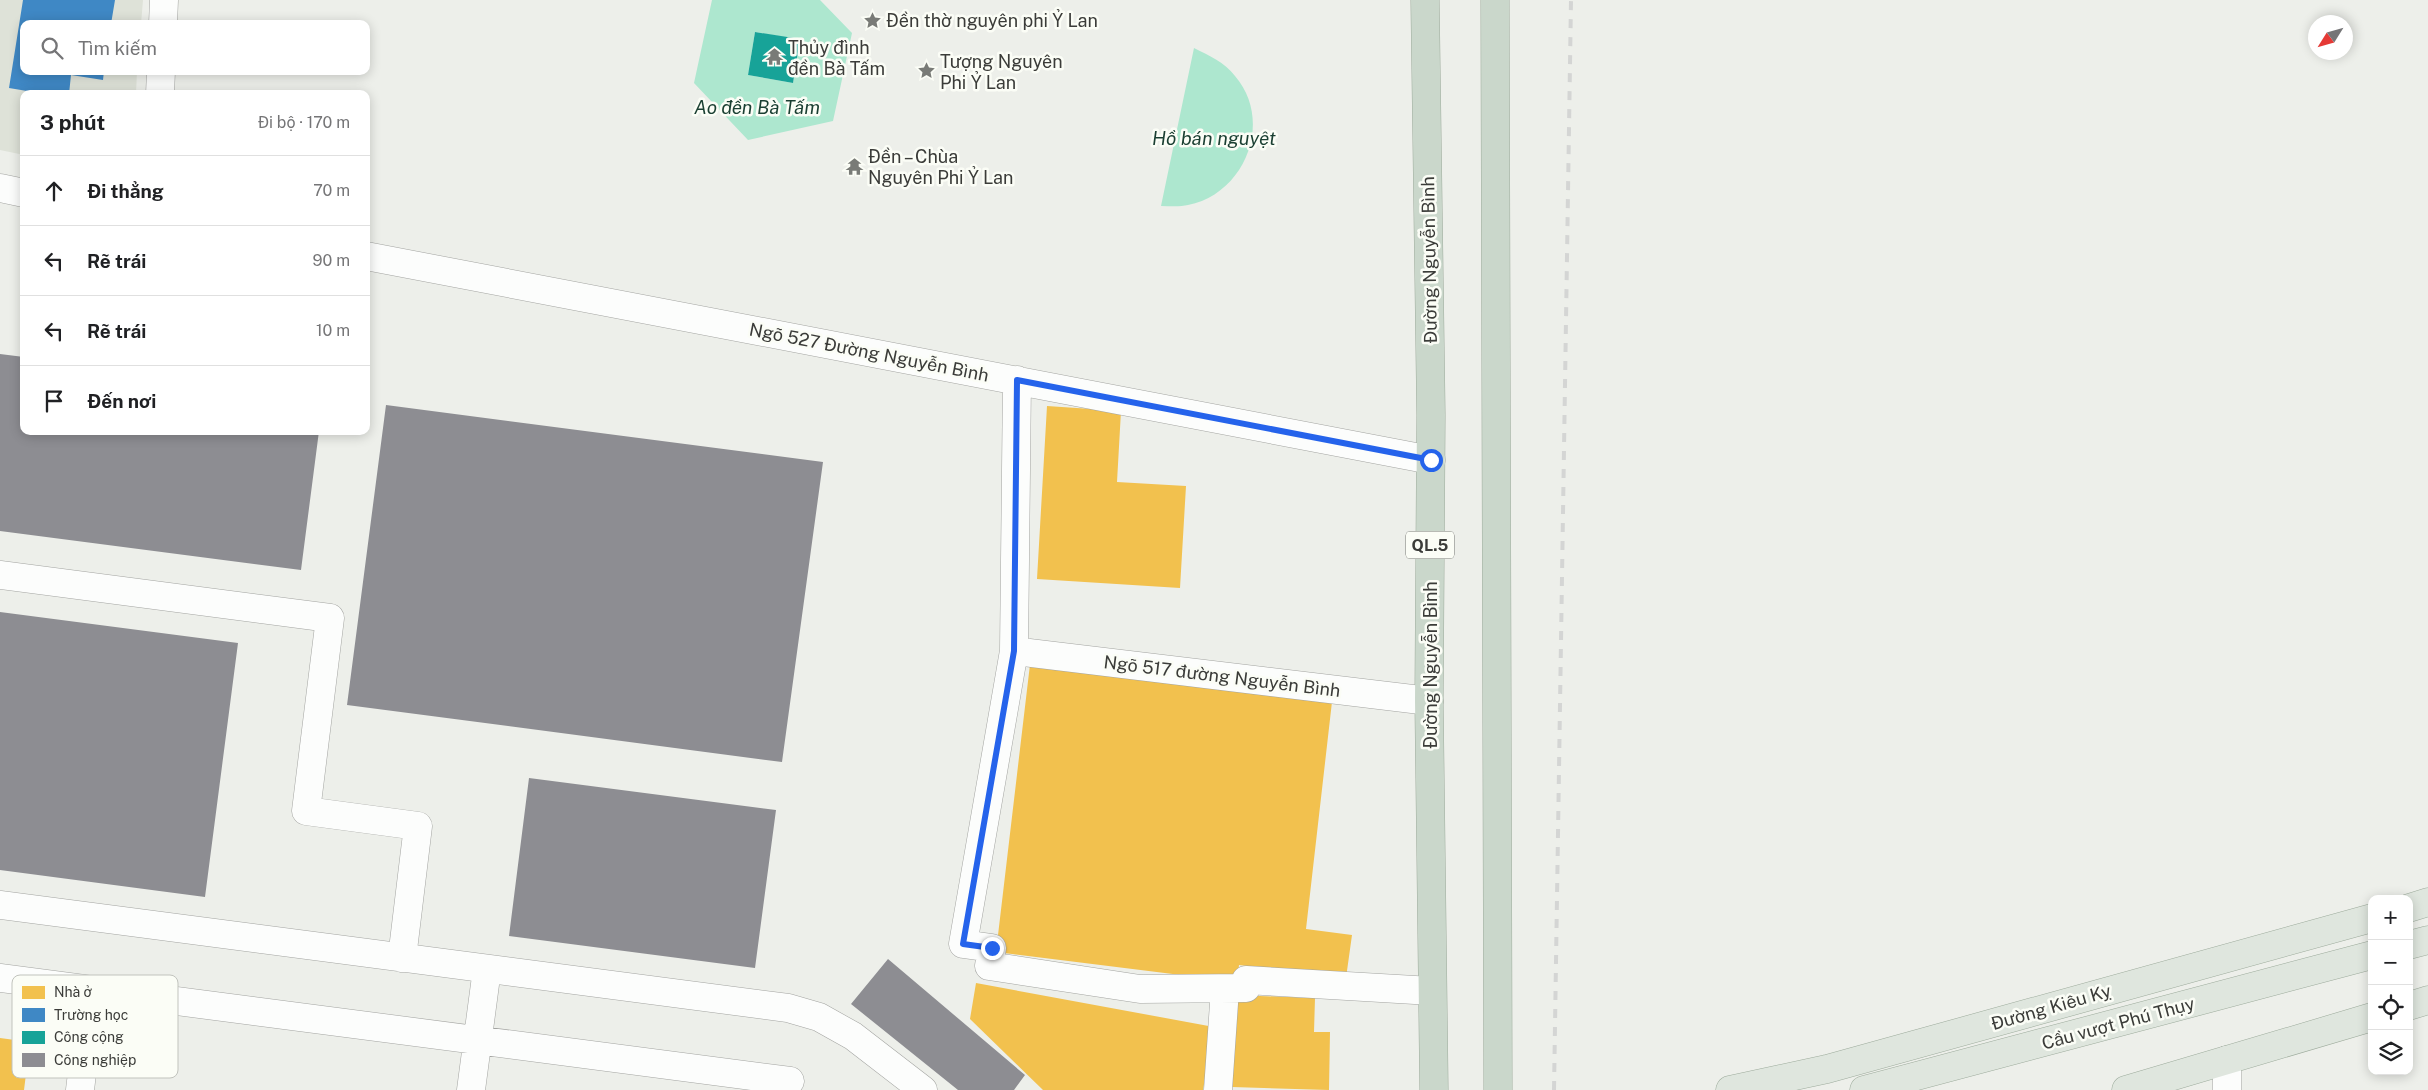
<!DOCTYPE html>
<html lang="vi">
<meta charset="utf-8">
<style>
body{margin:0;font-family:"Public Sans",sans-serif;background:#f2f2f2;color:#202124}
.controls{position:absolute;right:15px;bottom:15px;display:grid;overflow:hidden;border-radius:10px;box-shadow:0 2px 12px #0003}
.controls button{width:45px;height:45px;display:grid;place-items:center;padding:0;border:0;border-bottom:1px solid #e0e0e0;background:#fff;color:#202124;font:25px sans-serif}
.compass{position:absolute;left:2308px;top:15px;width:45px;height:45px;border-radius:50%;background:#fff;box-shadow:0 2px 12px #0003;rotate:233deg}
.stop{position:absolute;width:15px;height:15px;margin:-11px;border:4px solid #2563eb;border-radius:50%;background:#fff}
.stop.end{background:#2563eb;border-color:#fff;box-shadow:0 1px 5px #0008}
.list{margin:0;padding:0;list-style:none}
h2{display:flex;justify-content:space-between;align-items:center;height:65px;margin:0;padding:0 20px;font-size:21px}
h2 small{font-size:16px;font-weight:400;color:#757577}
.list li{display:grid;grid-template-columns:32px 1fr auto;gap:15px;align-items:center;box-sizing:border-box;height:70px;padding:0 20px;border-top:1px solid #e0e0e0}
.list b{display:block;font-size:19px;white-space:nowrap}
.list em{font-size:16px;font-style:normal;color:#757577}
.icon{flex:none;width:28px;height:28px;fill:none;stroke:currentColor;stroke-width:2;stroke-linecap:round;stroke-linejoin:round}
.map{position:relative;flex:none;width:2428px;height:1090px;overflow:hidden}
.search{position:absolute;background:#fff;box-shadow:0 2px 12px #0003;left:20px;top:20px;width:350px;height:55px;display:flex;align-items:center;gap:12px;box-sizing:border-box;padding:0 18px;border-radius:10px;color:#757577;font-size:19px}
.panel{position:absolute;background:#fff;box-shadow:0 2px 12px #0003;left:20px;top:90px;width:350px;height:345px;border-radius:10px}
.map>svg:first-child{display:block}
</style>
<div class="map">
<svg width="2428" height="1090" viewBox="0 0 2428 1090">
<rect width="100%" height="100%" fill="#edefea"/>
<path fill="#dee2d8" d="M0,0h143l-2,24h-117v47h113l-1,23h-112v61l-24,-5z"/>
<path fill="#ade7cf" fill-rule="evenodd" d="M712,0h108l32,33 -19,88 -85,19 -54,-57zM755,32l45,8 -7,43 -45,-8z
M1194,48c16,8 30,14 41,28 39,45 10,118 -47,129 -8,2 -18,1 -27,1z"/>
<path fill="#f2c14e" d="M1047,406l74,5 -4,71 69,4 -6,102 -143,-9z
M1031,656l302,37 -27,236 46,6 -6,43 -107,-13 -2,17 -241,-30z
M976,983l238,44 -11,63h-160l-73,-71z
M1235,995l80,3 -1,34h16l-1,58 -97,-3z
M0,1038l30,4 -6,48h-24z"/>
<path fill="#3f88c5" d="M23,0h92l-4,24h-87v47h80l-1,9 -32,-5 -2,19h-24l-36,-6z"/>
<path fill="#17a398" d="M755,32l45,7 -7,44 -45,-8z"/>
<path fill="#8d8d92" d="M0,354l24,3v74h295l-18,139 -301,-39z
M386,405l437,57 -41,300 -435,-57z
M0,612l238,31 -33,254 -205,-27z
M529,778l247,32 -21,158 -246,-32z
M888,959l137,116 -11,15h-56l-107,-86z"/>
<g fill="none" stroke-linecap="round" stroke-linejoin="round">
<defs>
<path id="minor" d="M163,24l1,-24
M160,94l1,-23
M0,188l24,5
M366,256l1065,204
M1017,380l-3,271 -51,293 29,4 -3,18 151,23 106,-1v-8l186,11
M0,575l330,43 -24,193 112,15 -16,132
M1014,651l415,50
M0,905l788,103 31,9 34,19 70,54
M0,978l790,103
M80,1090l12,-100
M471,1090l16,-121
M1218,1090l7,-101
M2227,1090v-30"/>
<path id="major" d="M2409,908l19,-6
M2409,945l19,-5
M2409,1006l19,-6
M1730,1090l97,-21 545,-151
M1864,1090l508,-135
M2126,1090l246,-73"/>
<path id="highway" d="M1425,0l6,415 -2,286 5,389
M1495,0l3,1090"/>
</defs>
<use href="#minor" stroke="#a3a4a1" stroke-width="29"/>
<use href="#major" stroke="#9dab9c" stroke-width="29"/>
<use href="#highway" stroke="#9dab9c" stroke-width="29"/>
<use href="#minor" stroke="#fcfdfc" stroke-width="28"/>
<use href="#major" stroke="#dfe6de" stroke-width="28"/>
<use href="#highway" stroke="#cad7cb" stroke-width="28"/>
<path stroke="#d4d5d4" stroke-width="4" stroke-dasharray="9 9" stroke-linecap="butt" d="M1554,1090l17,-1090"/>
</g>
<g fill="none" stroke-linecap="round" stroke-linejoin="round">
<path stroke="#2563eb" stroke-width="6" d="M992,948l-29,-4 51,-293 3,-271 414,80"/>
</g>
<defs>
<symbol id="sight-bare" viewBox="-9 -9 18 18"><path d="M0-6L1.8-2.2L6-1.7L2.9 1.2L3.7 5.4L0 3.3L-3.7 5.4L-2.9 1.2L-6-1.7L-1.8-2.2Z" fill="#797b77" stroke="#fbfdf6" stroke-width="2.5" paint-order="stroke"/></symbol>
<symbol id="temple-bare" viewBox="-9 -9 18 18"><path d="M0-6L5-2H3V0L6.5 2.5H4V6H1.5V3h-3V6H-4V2.5H-6.5L-3 0V-2H-5Z" fill="#797b77" stroke="#fbfdf6" stroke-width="2.5" paint-order="stroke"/></symbol>
</defs>
<g fill-rule="evenodd">
<use href="#sight-bare" x="860" y="8" width="25" height="25"/>
<use href="#temple-bare" x="762" y="44" width="25" height="25"/>
<use href="#sight-bare" x="914" y="58" width="25" height="25"/>
<use href="#temple-bare" x="842" y="154" width="25" height="25"/>
</g>
<g text-anchor="middle" dominant-baseline="central" stroke-width="5" stroke-linejoin="round" paint-order="stroke">
<rect fill="#fbfdf6" stroke="#757672" stroke-width="1" x="1406" y="531.5" width="48" height="27" rx="4"/>
<g font-size="16" font-weight="bold" fill="#3b3c39">
<text x="1430" y="545">QL.5</text>
</g>
<g font-size="18" fill="#3b3c39" stroke="#fbfdf6" text-anchor="start">
<text x="886" y="20">Đền thờ nguyên phi Ỷ Lan</text>
<text x="788" y="47">Thủy đình<tspan x="788" dy="21">đền Bà Tấm</tspan></text>
<text x="940" y="61">Tượng Nguyên<tspan x="940" dy="21">Phi Ỷ Lan</tspan></text>
<text x="868" y="156">Đền – Chùa<tspan x="868" dy="21">Nguyên Phi Ỷ Lan</tspan></text>
</g>
<g font-size="18" fill="#3b3c39" stroke="#fbfdf6">
<text transform="translate(1429 260) rotate(-91)">Đường Nguyễn Bình</text>
<text transform="translate(869 352) rotate(11)">Ngõ 527 Đường Nguyễn Bình</text>
<text transform="translate(1430 665) rotate(-90)">Đường Nguyễn Bình</text>
<text transform="translate(1222 676) rotate(7)">Ngõ 517 đường Nguyễn Bình</text>
<text transform="translate(2051 1007) rotate(-16)">Đường Kiêu Kỵ</text>
<text transform="translate(2118 1023) rotate(-15)">Cầu vượt Phú Thụy</text>
</g>
<g font-size="19" font-style="italic" fill="#1a3f32" stroke="#fbfdf6">
<text x="757" y="107">Ao đền Bà Tấm</text>
<text x="1214" y="138">Hồ bán nguyệt</text>
</g>
</g>
<rect x="12" y="975" width="166" height="103" rx="8" fill="#fbfdf6" stroke="#c1c3bd" stroke-width="1"/>
<rect x="22" y="986" width="23" height="13" fill="#f2c14e"/>
<rect x="22" y="1008" width="23" height="14" fill="#3f88c5"/>
<rect x="22" y="1031" width="23" height="13" fill="#17a398"/>
<rect x="22" y="1053" width="23" height="14" fill="#8d8d92"/>
<g font-size="14" fill="#3b3c39">
<text x="54" y="997">Nhà ở</text>
<text x="54" y="1020">Trường học</text>
<text x="54" y="1042">Công cộng</text>
<text x="54" y="1065">Công nghiệp</text>
</g>
</svg>
<div class="controls">
<button>+</button>
<button>−</button>
<button><svg class="icon" aria-label="locate" viewBox="0 0 24 24"><circle cx="12" cy="12" r="6"/><path d="M12 2v4M12 18v4M2 12h4M18 12h4"/></svg></button>
<button><svg class="icon" aria-label="layers" viewBox="0 0 24 24"><path d="M12 4l9 5-9 5-9-5zM3 14l9 5 9-5"/></svg></button>
</div>
<svg class="compass" viewBox="-18 -18 36 36"><path d="M0-13l5 13h-10z" fill="#e53935"/><path d="M0 13l5-13h-10z" fill="#757577"/></svg>
<div class="stop" style="left:1431px;top:460px"></div>
<div class="stop end" style="left:992px;top:948px"></div>
<div class="search"><svg class="icon" aria-label="search" viewBox="0 0 24 24"><circle cx="10" cy="10" r="6"/><path d="M15 15l6 6"/></svg>Tìm kiếm</div>
<section class="panel">
<h2>3 phút<small>Đi bộ · 170 m</small></h2>
<ul class="list">
<li><svg class="icon" aria-label="ahead" viewBox="0 0 24 24"><path d="M12 20V5M6 11l6-6 6 6"/></svg><div><b>Đi thẳng</b></div><em>70 m</em></li>
<li><svg class="icon" aria-label="left" viewBox="0 0 24 24"><path d="M17 20v-9H6M10 6l-5 5 5 5"/></svg><div><b>Rẽ trái</b></div><em>90 m</em></li>
<li><svg class="icon" aria-label="left" viewBox="0 0 24 24"><path d="M17 20v-9H6M10 6l-5 5 5 5"/></svg><div><b>Rẽ trái</b></div><em>10 m</em></li>
<li><svg class="icon" aria-label="arrive" viewBox="0 0 24 24"><path d="M6 21V4h12l-3 4 3 4H6"/></svg><div><b>Đến nơi</b></div></li>
</ul>
</section>
</div>
